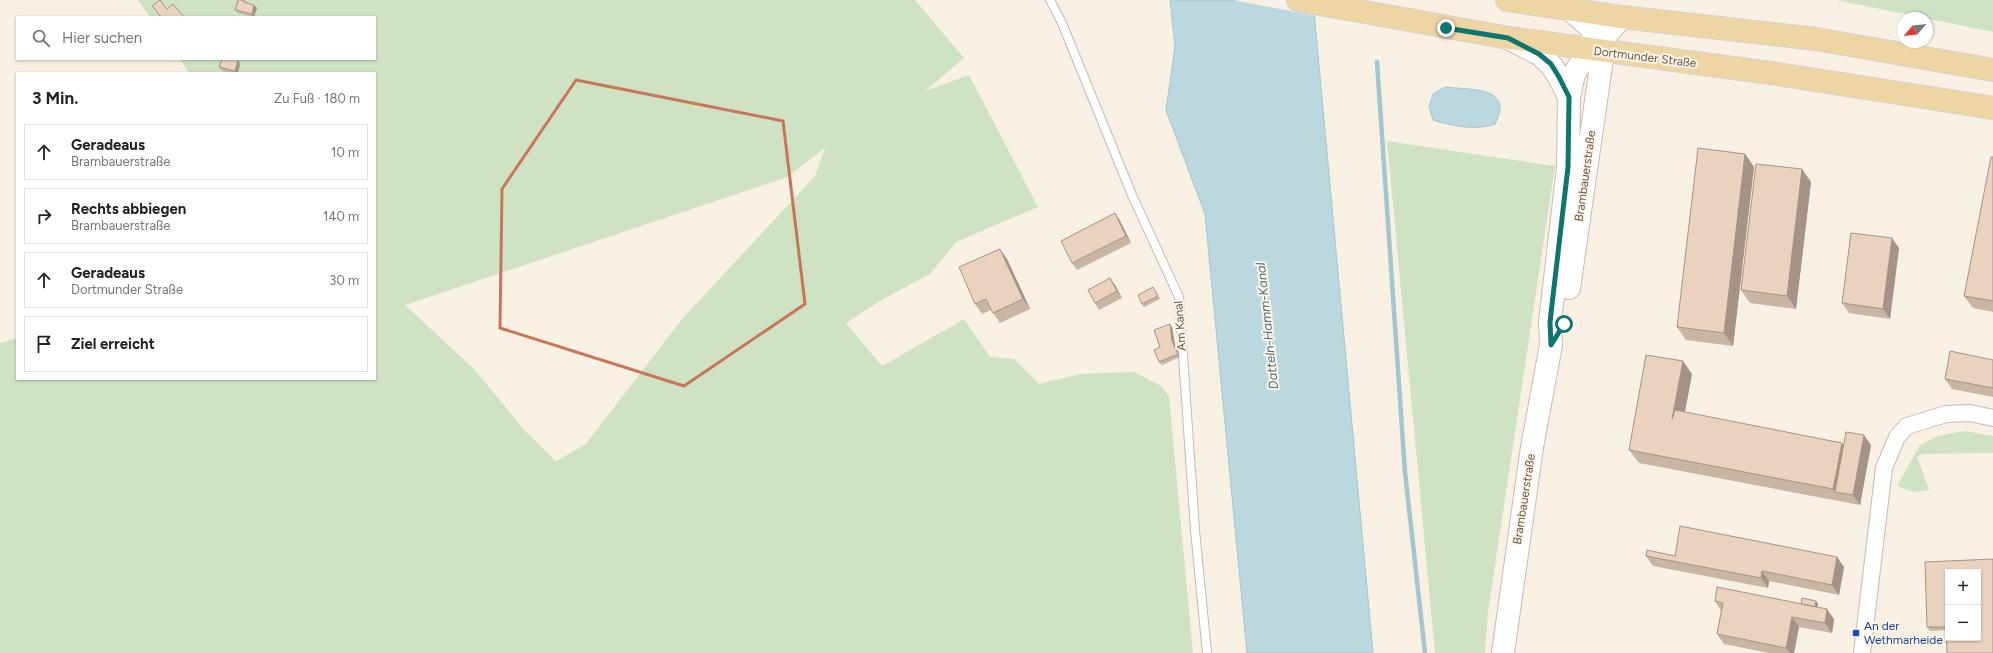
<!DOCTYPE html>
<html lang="de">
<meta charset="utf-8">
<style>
body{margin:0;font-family:Figtree,sans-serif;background:#f2f2f2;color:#222}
.controls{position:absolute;right:12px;bottom:12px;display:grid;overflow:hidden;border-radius:0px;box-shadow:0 1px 3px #0004}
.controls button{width:36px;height:36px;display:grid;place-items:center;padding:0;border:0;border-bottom:1px solid #e0e0e0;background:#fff;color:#222;font:20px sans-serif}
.compass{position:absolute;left:1897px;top:12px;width:36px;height:36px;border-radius:50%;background:#fff;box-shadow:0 1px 3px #0004;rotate:242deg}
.stop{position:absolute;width:12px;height:12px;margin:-9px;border:3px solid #0f766e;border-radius:50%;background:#fff}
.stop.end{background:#0f766e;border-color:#fff;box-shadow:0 1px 4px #0008}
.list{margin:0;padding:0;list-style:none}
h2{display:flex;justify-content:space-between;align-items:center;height:52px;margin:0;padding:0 16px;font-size:17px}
h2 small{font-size:13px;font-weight:400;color:#767676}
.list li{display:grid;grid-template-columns:26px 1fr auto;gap:12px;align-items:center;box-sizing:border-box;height:56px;margin:0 8px 8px;padding:0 8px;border:1px solid #e0e0e0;border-radius:0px}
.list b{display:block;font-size:15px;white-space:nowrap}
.list p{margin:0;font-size:13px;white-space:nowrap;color:#767676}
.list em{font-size:13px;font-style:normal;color:#767676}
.icon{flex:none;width:22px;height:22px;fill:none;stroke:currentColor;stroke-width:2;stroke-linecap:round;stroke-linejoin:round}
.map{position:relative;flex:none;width:1993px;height:653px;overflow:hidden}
.search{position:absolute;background:#fff;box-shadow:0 1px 3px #0004;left:16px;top:16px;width:360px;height:44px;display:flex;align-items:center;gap:10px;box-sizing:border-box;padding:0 14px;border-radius:0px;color:#767676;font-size:15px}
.panel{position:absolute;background:#fff;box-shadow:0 1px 3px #0004;left:16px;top:72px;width:360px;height:308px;border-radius:0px}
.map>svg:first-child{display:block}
</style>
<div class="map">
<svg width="1993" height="653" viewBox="0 0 1993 653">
<rect width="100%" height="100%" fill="#f8f1e3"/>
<path fill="#cfe3c4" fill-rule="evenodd" d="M138,0h115l-5,17h-98z
M253,0h662l49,58 -39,33 44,-16 69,132 -82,35 -26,32 -45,24 -39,25 36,43 82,-47 26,38 24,2 25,25 41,-10 54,-2 27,14 8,10 24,257h-1193v-310l17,-5v41h358v-306h-186l-9,-14h195v-42h-126zM825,148l-10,28 -132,142 -98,127 -29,16 -30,-29 -52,-63 -69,-64 382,-128z
M1836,0h157v32z
M1387,141l168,25 -67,446 -3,41h-50z
M1965,431l28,5v17l-71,1 -5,2 12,34 -16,2 -16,-6 23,-41 17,-9z"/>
<path fill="#bbd8de" stroke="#a3c6cf" d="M1170,0h143l60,653h-126l-42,-439 -39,-104 9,-63z
M1445,87c25,3 70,-1 50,37 -21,7 -42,2 -62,-4l-4,-13 4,-13z"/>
<path fill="#f8f1e3" d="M1233,0h82l2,16z"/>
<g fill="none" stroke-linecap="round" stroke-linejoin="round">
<path stroke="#a3c6cf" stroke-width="4.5" d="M1377,62l28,410 20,181"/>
<defs>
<path id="lane" d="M1050,0l12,23 70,172 47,102 16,233 12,123"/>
<path id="street" d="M1862,653l22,-185 13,-31 10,-11 39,-12 24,-1 23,5"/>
<path id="secondary" d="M1569,97l5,-23 7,-11 41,-46
M1569,288l34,-236 -12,-24 -19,-17
M1503,653l29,-206 19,-102 -1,-23 18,-155 1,-70 -10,-20 -8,-12 -12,-11 -29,-15"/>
<path id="primary" d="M1298,0l211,38 269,36 215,34
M1507,0l115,17 194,22 177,31"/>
</defs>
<use href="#lane" stroke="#c7b9ac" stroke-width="10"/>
<use href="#street" stroke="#c7b9ac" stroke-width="18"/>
<use href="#secondary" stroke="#ccbbac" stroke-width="24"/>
<use href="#primary" stroke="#d6d1cd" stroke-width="24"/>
<use href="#lane" stroke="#fff" stroke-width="8"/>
<use href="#street" stroke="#fff" stroke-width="16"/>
<use href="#secondary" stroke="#fff" stroke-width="22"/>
<use href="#primary" stroke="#eed6a4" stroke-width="22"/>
</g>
<path fill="#c9b5a4" d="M245,0l1,3 11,5 -3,9 -16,-4 -3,-3z
M240,64l-2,9h-7l-9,-2 -3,-4z
M1745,154l9,13 -21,179 -47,-6 -9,-13z
M1993,157v155l-20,-4 -9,-12z
M1802,169l9,13 -15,127 -46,-6 -9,-13z
M1119,219l12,24 -54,27 -5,-7z
M1899,248l-9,71 -41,-6 -7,-10z
M1007,259l23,50 -30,14 -9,-13 -9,4 -7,-10z
M1115,285l7,13 -23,12 -4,-7z
M1153,287l7,12 -16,8 -2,-3z
M1172,327l3,18 5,12 -18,8 -3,-3 1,-15z
M1993,360v37l-41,-8 -7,-10z
M1692,374l-7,38 159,34 27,-1 -11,60 -221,-42 -10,-13z
M1646,556l191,1 7,10 -5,28 -70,-14 -1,7 -115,-22z
M1993,559l-47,71 -16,1 -3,-4z
M1715,601l86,3 15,-3 2,3 -1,3 17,12 -2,14 -33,-6 -5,26h-25l-45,-9 -7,-10 4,-23z"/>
<path fill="#a49386" d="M254,5l3,3 -3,9 -2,-3z
M238,60l2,4 -2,9h-2l-1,-2z
M1745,154l9,13 -21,179 -9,-13z
M1802,169l9,13 -15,127 -9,-13z
M1115,213l4,6 12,24 -5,-7z
M1892,238l7,10 -9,71 -7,-10z
M1000,249l7,10 23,50 -7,-10z
M1110,278l5,7 7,13 -5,-7z
M1170,324l2,3 3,18 5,12 -2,-3 -6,-13z
M1683,361l9,13 -11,58 -9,-13z
M1864,435l7,10 -11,60 -7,-10z
M1842,443l9,13 -16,36 7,10 -9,-13z
M1837,557l7,10 -5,28 -7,-10z
M1762,571l7,10 -1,7 -7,-10z
M1816,601l2,3 -1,4 -2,-3z
M1827,609l7,10 -2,14 -7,-10z
M1792,617l7,10 -5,26h-4l-4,-5z"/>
<path fill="#ead2bf" stroke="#a49386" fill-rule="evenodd" d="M160,0l7,9 6,-5 11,13h-23l-9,-11z
M238,0h6v2l10,3 -2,9 -17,-4z
M222,59h10l6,1 -3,11 -16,-4z
M1698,148l47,6 -21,179 -47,-6z
M1991,157h2v144l-29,-5z
M1756,164l46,5 -15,127 -46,-6z
M1115,213l11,23 -54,27 -11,-22z
M1851,233l41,5 -9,71 -41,-6z
M1000,249l23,50 -30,14 -7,-14 -11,5 -16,-37z
M1110,278l7,13 -22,12 -7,-13z
M1153,287l5,9 -16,8 -4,-9z
M1170,324l2,17 6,13 -19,8 -5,-12 6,-3 -6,-17z
M1950,351l43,9v28l-48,-9z
M1646,355l37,6 -11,58 3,-9 167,33 -9,46 -204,-39z
M1846,432l18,3 -11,60 -18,-3z
M1680,526l157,31 -5,28 -70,-14 -1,7 -115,-22 1,-6 28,6z
M1993,559v94h-46l-1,-26h-19l-2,-65zM1948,572h30v66h-30z
M1717,587l110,22 -2,14 -33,-6 -6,31 -69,-14 6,-31 -8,-2z
M1802,598l14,3 -1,4 2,2 -16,-3z"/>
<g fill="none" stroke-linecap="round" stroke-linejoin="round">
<path stroke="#0f766e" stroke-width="5" d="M1446,28l62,10 31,16 12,10 8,13 10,20 -1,70 -18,155 1,23 13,-21"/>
</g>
<path fill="none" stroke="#c77658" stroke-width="3" stroke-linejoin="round" d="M576,80l207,41 22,183 -121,82 -184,-58 2,-139z"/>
<rect fill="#1a4fb4" stroke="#fcf5e8" stroke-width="1.5" x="1852" y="629" width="8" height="8" rx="2"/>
<g text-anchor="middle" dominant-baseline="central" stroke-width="4" stroke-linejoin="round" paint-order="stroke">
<g font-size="12" fill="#6c594d" stroke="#fcf5e8">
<text transform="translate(1645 57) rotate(7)">Dortmunder Straße</text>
<text transform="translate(1585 176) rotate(-82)">Brambauerstraße</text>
<text transform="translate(1180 326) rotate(-94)">Am Kanal</text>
<text transform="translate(1524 499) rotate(-81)">Brambauerstraße</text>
</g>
<g font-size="12" fill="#164399" stroke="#fcf5e8" text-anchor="start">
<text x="1864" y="626">An der<tspan x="1864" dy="14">Wethmarheide</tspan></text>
</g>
<g font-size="13" font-style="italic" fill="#4a727d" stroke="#fcf5e8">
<text transform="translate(1267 326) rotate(-96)">Datteln-Hamm-Kanal</text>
</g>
</g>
</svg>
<div class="controls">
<button>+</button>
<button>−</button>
</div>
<svg class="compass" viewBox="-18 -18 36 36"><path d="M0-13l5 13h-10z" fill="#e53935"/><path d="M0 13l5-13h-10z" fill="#767676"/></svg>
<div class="stop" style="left:1564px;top:324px"></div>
<div class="stop end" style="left:1446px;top:28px"></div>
<div class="search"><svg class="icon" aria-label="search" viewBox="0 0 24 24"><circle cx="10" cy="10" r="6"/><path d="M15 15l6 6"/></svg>Hier suchen</div>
<section class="panel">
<h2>3 Min.<small>Zu Fuß · 180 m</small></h2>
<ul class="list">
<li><svg class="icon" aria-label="ahead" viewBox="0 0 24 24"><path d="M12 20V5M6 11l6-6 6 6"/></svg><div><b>Geradeaus</b><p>Brambauerstraße</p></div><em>10 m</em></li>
<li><svg class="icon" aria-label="right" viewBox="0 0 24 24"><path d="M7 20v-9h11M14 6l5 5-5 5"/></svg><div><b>Rechts abbiegen</b><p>Brambauerstraße</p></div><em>140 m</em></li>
<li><svg class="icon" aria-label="ahead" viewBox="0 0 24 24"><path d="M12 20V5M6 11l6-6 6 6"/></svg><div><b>Geradeaus</b><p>Dortmunder Straße</p></div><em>30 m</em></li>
<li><svg class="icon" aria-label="arrive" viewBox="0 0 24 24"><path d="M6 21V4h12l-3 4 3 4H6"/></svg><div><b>Ziel erreicht</b></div></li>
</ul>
</section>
</div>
